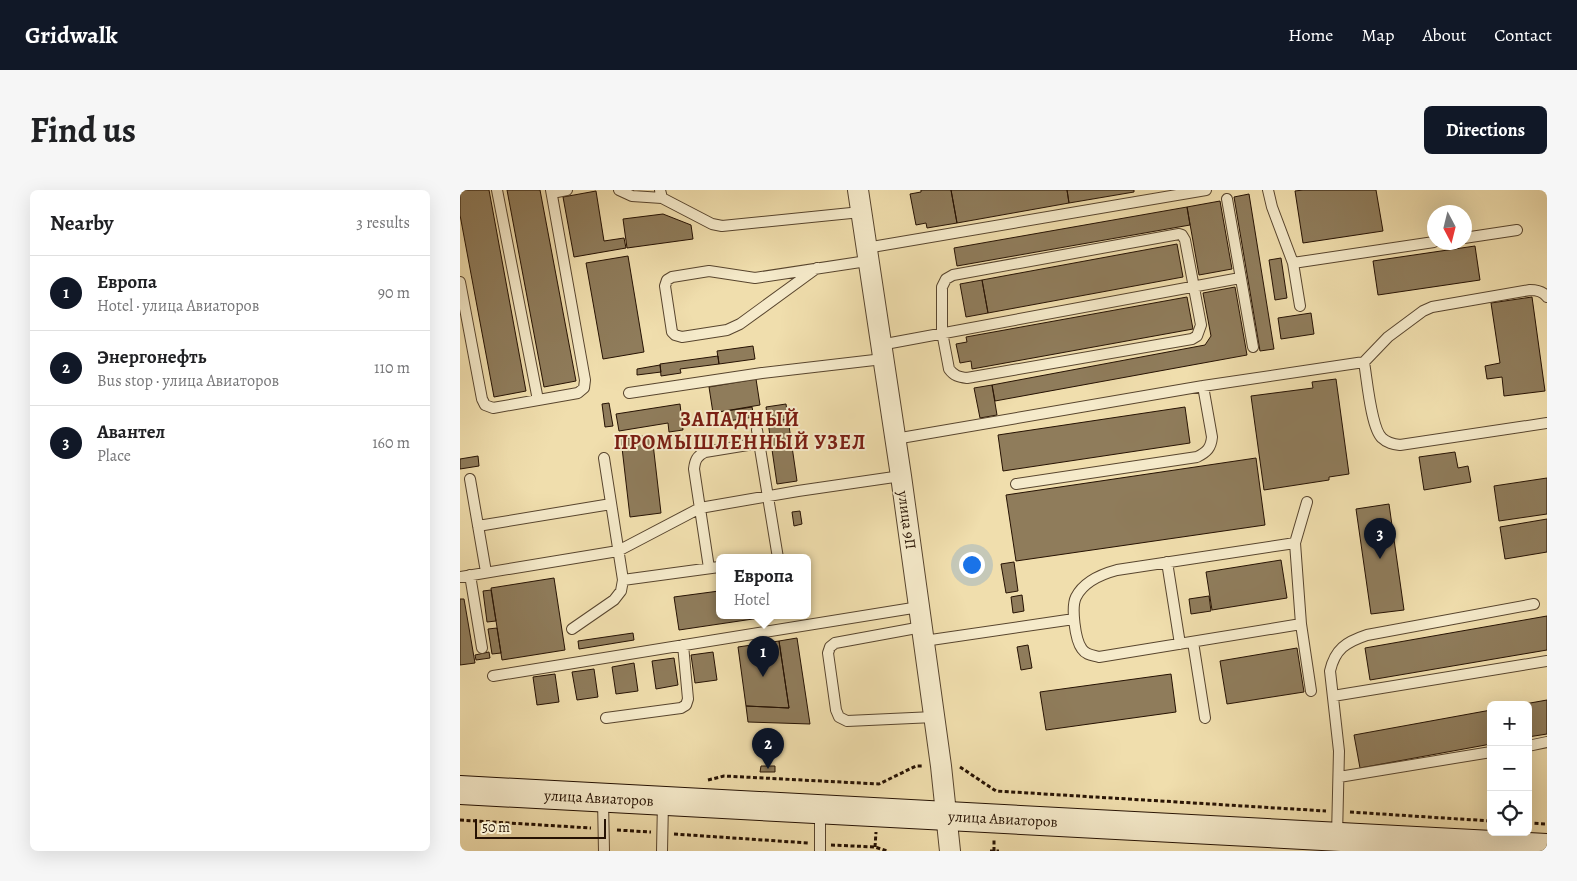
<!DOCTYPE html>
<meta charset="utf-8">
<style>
body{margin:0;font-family:Alegreya,serif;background:#f6f6f6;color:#202124}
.controls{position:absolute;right:15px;bottom:15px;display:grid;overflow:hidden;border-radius:8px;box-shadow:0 5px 20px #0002}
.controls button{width:45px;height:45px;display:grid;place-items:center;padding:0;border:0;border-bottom:1px solid #e0e0e0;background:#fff;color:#202124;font:25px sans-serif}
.compass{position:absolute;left:967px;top:15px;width:45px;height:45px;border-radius:50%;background:#fff;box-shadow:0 5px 20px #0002;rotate:173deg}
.scale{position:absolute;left:15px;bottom:12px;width:131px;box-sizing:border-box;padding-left:5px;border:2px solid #261203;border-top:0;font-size:14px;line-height:18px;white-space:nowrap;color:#261203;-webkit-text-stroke:4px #f5eaca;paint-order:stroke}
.you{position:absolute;left:511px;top:374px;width:18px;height:18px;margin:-12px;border:4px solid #fff;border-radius:50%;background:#1a73e8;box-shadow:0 0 0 8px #1a73e833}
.badge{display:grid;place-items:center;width:32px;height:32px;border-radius:50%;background:#111827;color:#fff;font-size:16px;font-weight:700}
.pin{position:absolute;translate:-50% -41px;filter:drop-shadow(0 1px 2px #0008)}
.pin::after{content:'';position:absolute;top:26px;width:18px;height:15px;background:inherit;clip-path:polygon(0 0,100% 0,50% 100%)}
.popup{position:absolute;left:256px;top:364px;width:95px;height:65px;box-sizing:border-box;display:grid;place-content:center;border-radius:8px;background:#fff;filter:drop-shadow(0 1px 4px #0005);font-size:16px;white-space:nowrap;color:#757577}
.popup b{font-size:19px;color:#202124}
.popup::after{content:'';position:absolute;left:50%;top:100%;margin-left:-10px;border:10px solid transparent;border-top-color:#fff}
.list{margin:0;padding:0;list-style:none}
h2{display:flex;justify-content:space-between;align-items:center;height:65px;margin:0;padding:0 20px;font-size:21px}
h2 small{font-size:16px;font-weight:400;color:#757577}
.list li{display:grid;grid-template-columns:32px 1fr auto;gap:15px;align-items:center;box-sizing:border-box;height:75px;padding:0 20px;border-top:1px solid #e0e0e0}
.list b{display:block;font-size:19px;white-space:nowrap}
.list p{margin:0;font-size:16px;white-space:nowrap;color:#757577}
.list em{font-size:16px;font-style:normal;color:#757577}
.icon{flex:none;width:28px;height:28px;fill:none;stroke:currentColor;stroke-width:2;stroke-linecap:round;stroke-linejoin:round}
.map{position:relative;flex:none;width:1087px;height:661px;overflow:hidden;border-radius:8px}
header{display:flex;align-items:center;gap:30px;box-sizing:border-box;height:70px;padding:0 25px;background:#111827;color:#fff}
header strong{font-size:24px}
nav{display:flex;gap:28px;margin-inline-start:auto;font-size:18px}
.intro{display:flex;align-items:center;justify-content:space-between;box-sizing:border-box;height:120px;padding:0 30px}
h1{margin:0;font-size:35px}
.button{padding:12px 22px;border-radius:8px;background:#111827;color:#fff;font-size:18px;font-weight:700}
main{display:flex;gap:30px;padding:0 30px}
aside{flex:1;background:#fff;border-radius:8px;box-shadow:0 5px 20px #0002}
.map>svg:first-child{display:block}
</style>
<header>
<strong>Gridwalk</strong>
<nav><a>Home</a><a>Map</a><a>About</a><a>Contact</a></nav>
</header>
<div class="intro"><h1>Find us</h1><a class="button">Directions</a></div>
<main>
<aside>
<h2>Nearby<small>3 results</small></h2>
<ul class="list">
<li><span class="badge">1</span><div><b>Европа</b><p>Hotel · улица Авиаторов</p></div><em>90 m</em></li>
<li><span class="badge">2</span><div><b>Энергонефть</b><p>Bus stop · улица Авиаторов</p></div><em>110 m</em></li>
<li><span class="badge">3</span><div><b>Авантел</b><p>Place</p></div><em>160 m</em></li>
</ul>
</aside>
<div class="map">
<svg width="1087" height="661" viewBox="0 0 1087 661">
<rect width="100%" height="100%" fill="#f0dead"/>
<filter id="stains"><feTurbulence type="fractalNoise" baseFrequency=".004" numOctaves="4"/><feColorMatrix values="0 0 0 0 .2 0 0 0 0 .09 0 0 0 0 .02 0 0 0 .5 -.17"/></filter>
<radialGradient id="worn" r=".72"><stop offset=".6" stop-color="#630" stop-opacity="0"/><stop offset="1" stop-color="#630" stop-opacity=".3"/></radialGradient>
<path fill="#8f7c5b" stroke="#261203" d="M0,0h29l37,201 -32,6 -34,-182z
M47,0h33l36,191 -32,6z
M461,0h30l6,33 -30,5 -1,-5 -10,2 -6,-31 11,-2z
M491,0h116l2,13 -112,20z
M607,0h67v2l-65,11z
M843,0h73l7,41 -80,12 -8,-52z
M136,1l8,50 20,-3 2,10 -52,9 -11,-60z
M789,4l25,155 -14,2 -26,-154z
M760,11l12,68 -33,6 -12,-68z
M727,17l3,18 -233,41 -3,-18z
M203,24l28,11 2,14 -66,9 -4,-29z
M717,54l6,33 -195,36 -6,-33z
M1015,56l5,34 -102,15 -5,-34z
M168,66l16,96 -41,7 -17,-96z
M821,68l6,40 -12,2 -6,-40z
M522,90l6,33 -22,4 -6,-33z
M775,97l12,68 -252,46 -3,-16 213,-40 6,-9 -8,-43z
M727,107l6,32 -221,40 -1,-8 -11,2 -4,-19 11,-2 -1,-5z
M1072,107l13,94 -41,5 -2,-19 -15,2 -2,-13 15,-3 -9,-60z
M851,123l3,21 -33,5 -3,-21z
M293,156l2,13 -36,5 -2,-13z
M258,166l1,8 -39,5 1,4 -20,3 -1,-12z
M200,175l1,7 -24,3v-6z
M296,189l4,26 -47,8 -4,-26z
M876,189l13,95 -20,3v3l-65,10 -13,-94 62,-8 -1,-6z
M532,195l5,30 -17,3 -6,-30z
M149,213l4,23 -8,1 -3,-23z
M220,214l3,26 -14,2 -1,-9 -49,8 -3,-17z
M326,214l2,15 -20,3 -2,-15z
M292,217l2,10 -26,4 -2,-10z
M725,217l5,36 -187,28 -5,-36z
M328,229l9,62 -20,3 -9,-62z
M192,245l9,78 -31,4 -9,-78z
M995,262l3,16 10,-2 3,16 -47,8 -5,-33z
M18,266l1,10 -19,3v-10z
M796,268l9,67 -249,36 -10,-66z
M1087,288v36l-48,7 -5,-35z
M929,314l15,106 -33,4 -15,-105z
M340,321l2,13 -8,2 -2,-14z
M1087,329v33l-42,7 -5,-32z
M821,370l6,38 -75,12 -6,-38z
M554,372l4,29 -12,2 -5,-29z
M94,388l11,72 -63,10 -11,-72z
M31,400l5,31 -9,1 -4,-31z
M259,401v25h54l-94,14 -5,-33z
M562,405l2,16 -11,2 -2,-16z
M749,406l2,15 -20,3 -2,-15z
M0,409h4l11,64 -15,2z
M1087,426v34l-177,30 -5,-32z
M37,438l4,25 -9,1 -4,-25z
M173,443l1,7 -55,9 -1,-8z
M337,448l13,86 -62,-2 -2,-16 43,2 -10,-67z
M319,451l10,67 -43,-2 -8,-59z
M568,455l4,23 -11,2 -4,-23z
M837,458l7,44 -77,12 -7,-43z
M29,462l1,6 -14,2 -1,-5z
M253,462l4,28 -22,3 -4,-28z
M214,468l4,27 -22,4 -4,-28z
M174,473l4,28 -22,3 -4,-27z
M134,479l4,28 -21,3 -5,-28z
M95,484l4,28 -22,3 -4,-28z
M711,484l5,38 -130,18 -6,-38z
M1087,510v34l-19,3v-32h-9z
M1031,520v34l-131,24 -6,-33z
M301,576h14v6h-15z"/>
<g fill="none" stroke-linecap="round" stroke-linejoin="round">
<defs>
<path id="lane" d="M37,0l41,210
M159,0l13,6 30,2
M200,0l2,8 50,26 10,2 139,-14
M808,0l4,17 21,56 141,-21
M92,3l15,-3
M767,9l26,148
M719,44l3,1 3,5 16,85 -4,11 -5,3 -225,39c-8,-1 -13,-2 -18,-9l-7,-37v-45l4,-8 7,-4z
M1004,48l53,-8
M406,58l340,-58
M833,73l7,43
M357,78l-77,56 -13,6 -45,7 -7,-2 -3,-3 -7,-46 2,-6 5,-3 37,-6 46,7 112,-17
M0,92l22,117 3,6 8,3 85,-15 6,-5 1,-8 -34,-190
M420,155l360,-67
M904,172c3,17 7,66 18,76 5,5 11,6 18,7l147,-22
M169,203l133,-20 121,-14
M297,240l21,128
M435,249l308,-53 161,-24 24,-25 35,-26 9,-4 98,-17c7,0 13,1 17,7
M10,289l16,93
M556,294l181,-27c10,-5 14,-9 15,-20l-9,-51
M18,336l133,-22
M835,353l6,81 10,67
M707,372l13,82
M249,378l-15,-99c1,-9 3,-13 11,-17l55,-9
M10,385l12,73
M0,387l158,-26 82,-43 98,-17 103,-15
M163,390l96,-13
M841,434l-202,33c-7,-2 -13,-2 -17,-8 -7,-9 -11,-42 -6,-52 8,-16 26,-23 41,-27l178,-27 12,-41
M462,437l-87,16 -5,4 -2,6 8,57 3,7 8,4 87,-4
M112,439l42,-29 7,-9 2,-11 -19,-122
M464,451l150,-22
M733,452l12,76
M33,486l426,-69
M873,506l214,-35
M146,528l75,-10 5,-3 2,-6 -5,-54
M1068,556l19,-4
M879,587l152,-25
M143,610l1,51
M877,646l2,-85 -9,-80c5,-22 16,-29 37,-36l167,-31
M202,661l1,-49
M360,661v-41"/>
<path id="street" d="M398,0l43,286 40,290 9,85"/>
<path id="secondary" d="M0,600l1087,58"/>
</defs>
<use href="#lane" stroke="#58452e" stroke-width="12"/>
<use href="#street" stroke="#58452e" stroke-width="22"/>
<use href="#secondary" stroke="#261203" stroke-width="30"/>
<path stroke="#261203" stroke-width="3" stroke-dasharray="4 2.5" stroke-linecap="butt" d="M500,577l36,24 330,20
M248,590l16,-4 155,8 37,-18h8
M890,622l141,9
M0,630l131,8
M1068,633l19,1
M157,640l34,2
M214,644l134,9
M371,655l44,2 12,4
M415,657l1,-15
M530,661h9
M534,661v-12"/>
<use href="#lane" stroke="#f5eaca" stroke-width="10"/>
<use href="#street" stroke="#f5eaca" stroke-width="20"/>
<use href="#secondary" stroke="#f5eaca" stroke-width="28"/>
</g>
<g text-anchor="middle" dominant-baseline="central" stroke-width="4" stroke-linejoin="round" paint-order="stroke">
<g font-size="15" fill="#261203" stroke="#f5eaca">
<text transform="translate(447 330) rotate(82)">улица 9П</text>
<text transform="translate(139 608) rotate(3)">улица Авиаторов</text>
<text transform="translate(543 629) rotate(3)">улица Авиаторов</text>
</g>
<g font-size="20" font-weight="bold" letter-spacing="1" fill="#7a1f14" stroke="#f5eaca">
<text x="280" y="229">ЗАПАДНЫЙ<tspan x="280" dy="23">ПРОМЫШЛЕННЫЙ УЗЕЛ</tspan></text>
</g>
</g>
<rect width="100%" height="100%" filter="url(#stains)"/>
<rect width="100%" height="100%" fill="url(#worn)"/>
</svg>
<div class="controls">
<button>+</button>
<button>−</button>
<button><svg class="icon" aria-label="locate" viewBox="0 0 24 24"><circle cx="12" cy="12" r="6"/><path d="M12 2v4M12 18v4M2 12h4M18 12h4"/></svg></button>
</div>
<svg class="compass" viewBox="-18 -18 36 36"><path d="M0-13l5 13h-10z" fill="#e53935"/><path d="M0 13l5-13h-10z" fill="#757577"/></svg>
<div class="scale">50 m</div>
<div class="you"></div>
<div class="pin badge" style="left:303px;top:487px">1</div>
<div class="popup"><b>Европа</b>Hotel</div>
<div class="pin badge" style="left:308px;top:579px">2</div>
<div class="pin badge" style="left:920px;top:369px">3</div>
</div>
</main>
